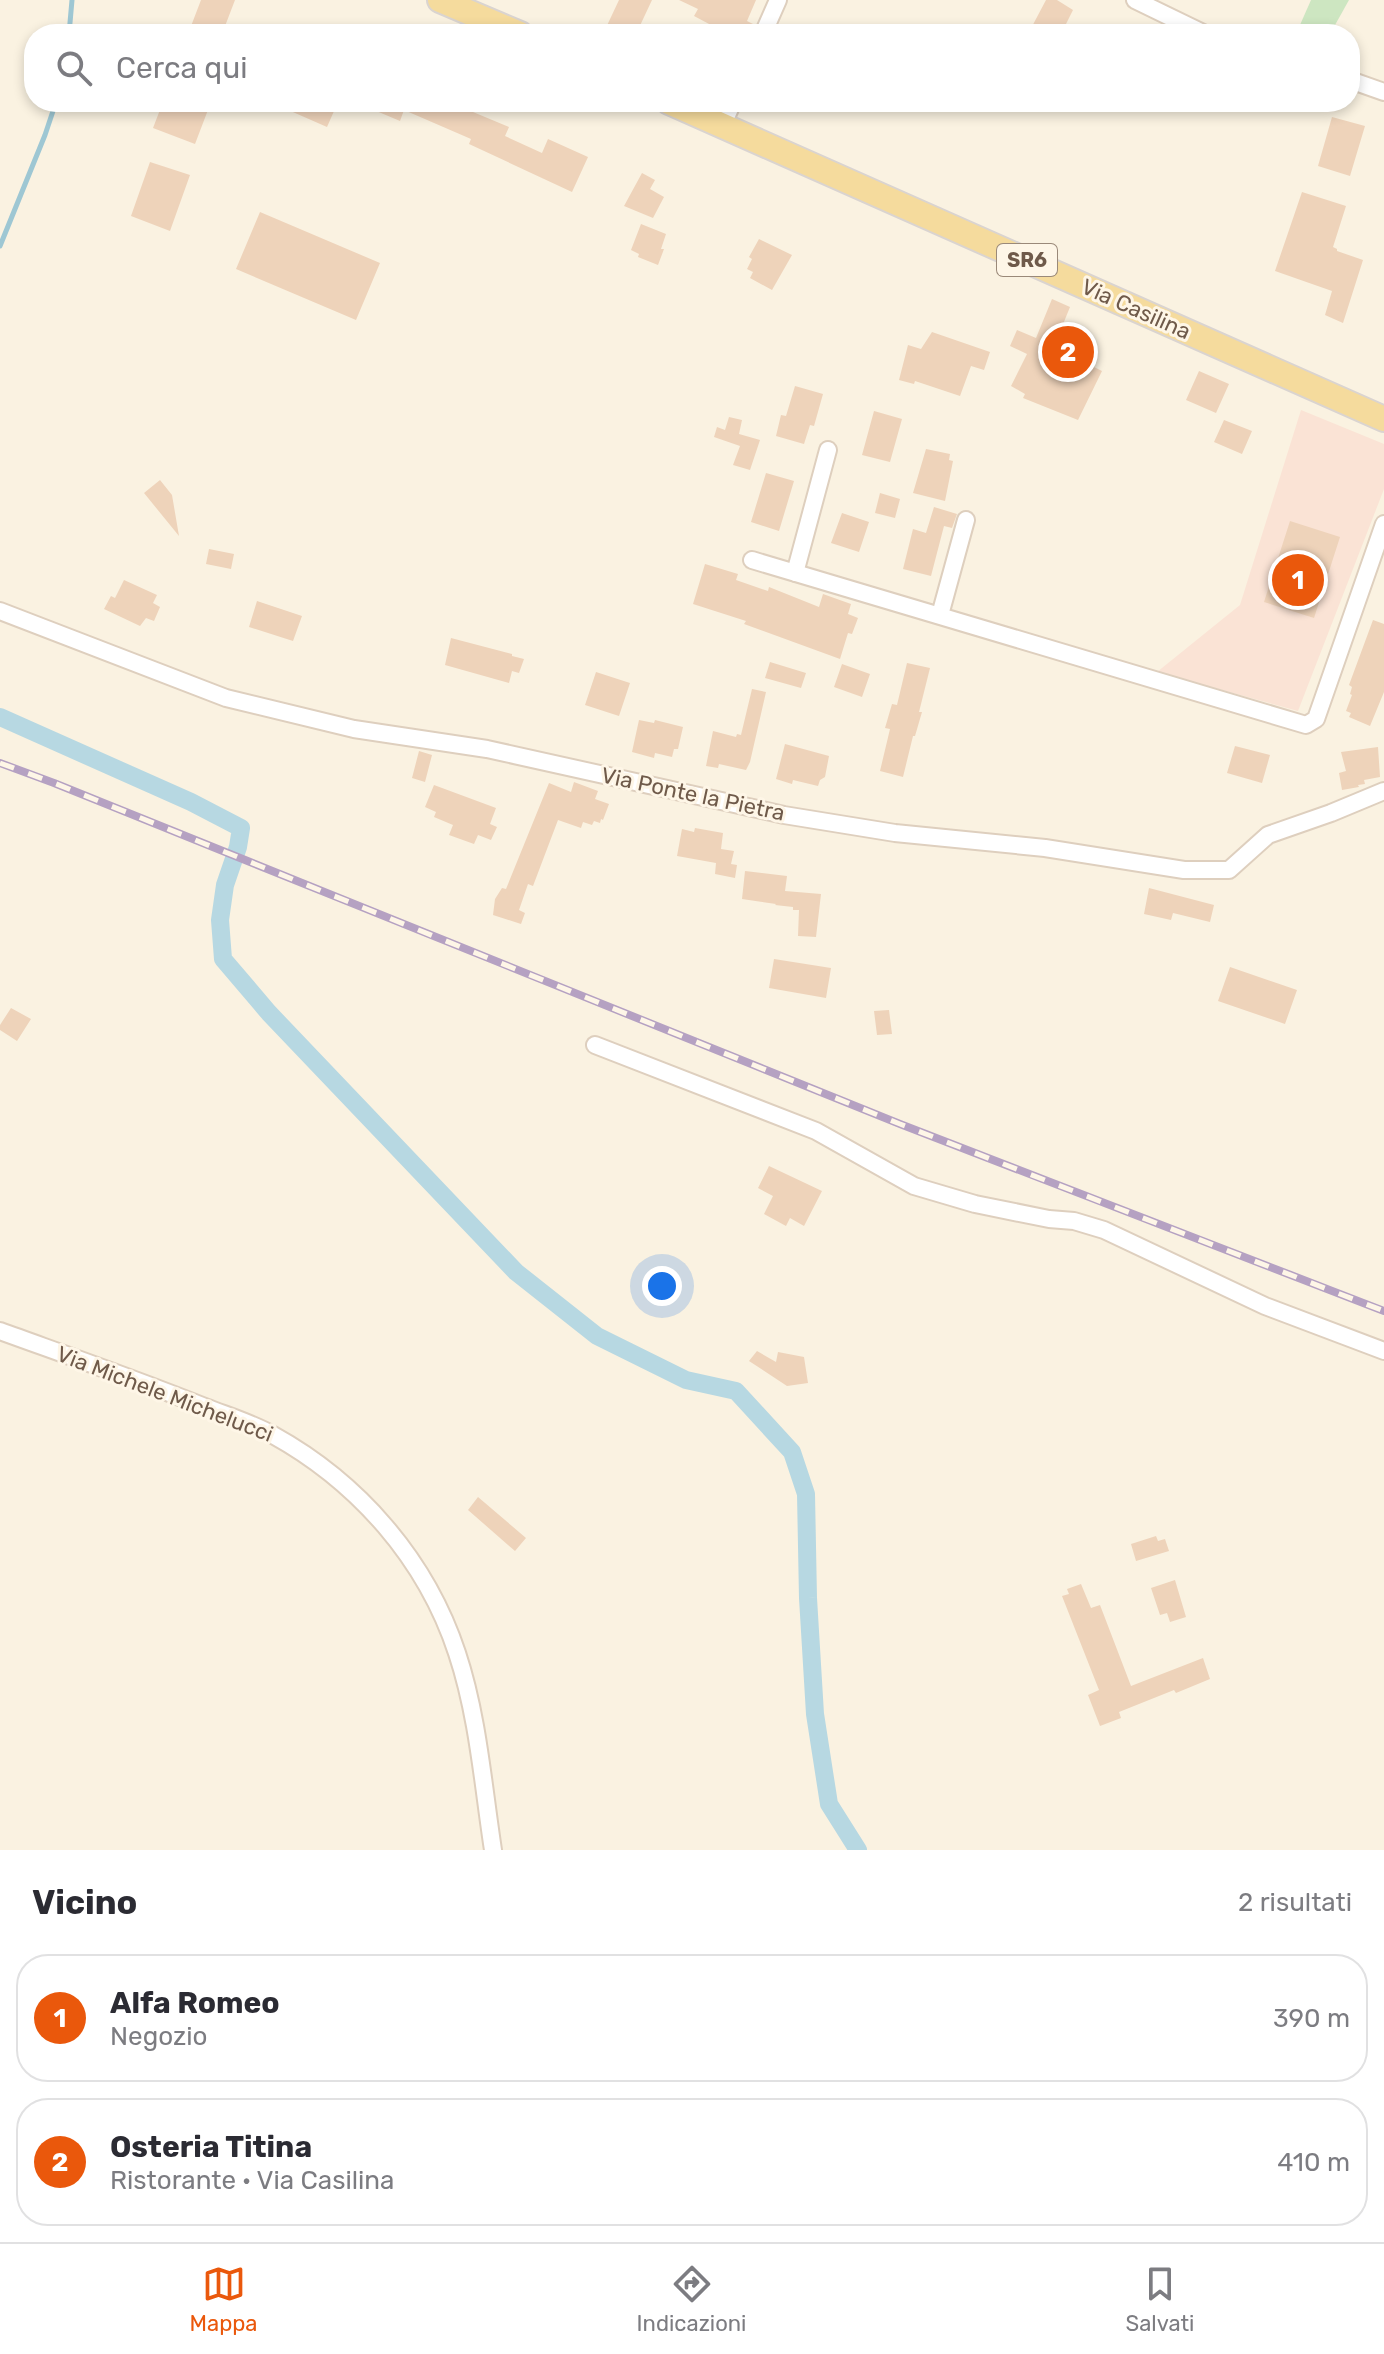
<!DOCTYPE html>
<html lang="it">
<meta charset="utf-8">
<style>
body{margin:0;font-family:Rubik,sans-serif;background:#f7f7f7;color:#2b2b33}
.you{position:absolute;left:662px;top:1286px;width:28px;height:28px;margin:-20px;border:6px solid #fff;border-radius:50%;background:#1a73e8;box-shadow:0 0 0 12px #1a73e833}
.badge{display:grid;place-items:center;width:52px;height:52px;border-radius:50%;background:#ea580c;color:#fff;font-size:26px;font-weight:700}
.pin{position:absolute;translate:-50% -50%;border:4px solid #fff;box-shadow:0 2px 8px #0006}
.list{margin:0;padding:0;list-style:none}
h2{display:flex;justify-content:space-between;align-items:center;height:104px;margin:0;padding:0 32px;font-size:34px}
h2 small{font-size:26px;font-weight:400;color:#7c7c81}
.list li{display:grid;grid-template-columns:52px 1fr auto;gap:24px;align-items:center;box-sizing:border-box;height:128px;margin:0 16px 16px;padding:0 16px;border:2px solid #e1e1e2;border-radius:32px}
.list b{display:block;font-size:30px;white-space:nowrap}
.list p{margin:0;font-size:26px;white-space:nowrap;color:#7c7c81}
.list em{font-size:26px;font-style:normal;color:#7c7c81}
.icon{flex:none;width:44px;height:44px;fill:none;stroke:currentColor;stroke-width:2;stroke-linecap:round;stroke-linejoin:round}
.map{position:relative;flex:none;width:1384px;height:1850px;overflow:hidden}
.search{position:absolute;background:#fff;box-shadow:0 4px 12px #0003;left:24px;right:24px;top:24px;height:88px;display:flex;align-items:center;gap:20px;box-sizing:border-box;padding:0 28px;border-radius:32px;color:#7c7c81;font-size:30px}
.sheet{height:392px;background:#fff}
nav{display:flex;justify-content:space-around;align-items:center;box-sizing:border-box;height:112px;border-top:2px solid #e1e1e2;background:#fff;font-size:22px;color:#7c7c81}
nav a{display:grid;justify-items:center;gap:4px}
nav .on{color:#ea580c}
.map>svg:first-child{display:block}
</style>
<div class="map">
<svg width="1384" height="1850" viewBox="0 0 1384 1850">
<rect width="100%" height="100%" fill="#faf2e1"/>
<path fill="#fae3d5" d="M1301,410l83,34v45l-86,222 -141,-39 83,-67z"/>
<path fill="#cde6c1" d="M1311,0h38l-19,34h-34z"/>
<g fill="none" stroke-linecap="round" stroke-linejoin="round">
<path stroke="#9ec7d3" stroke-width="5" d="M69,34l3,-34
M0,246l45,-111 11,-33"/>
<path stroke="#b7d8e2" stroke-width="18" d="M0,717l191,85 50,26 -3,19 -13,38 -5,35 3,39 46,54 247,259 81,64 89,44 50,11 56,61 14,42 2,104 7,116 14,90 29,46"/>
</g>
<path fill="#eed3ba" d="M201,0h34l-13,34h-34z
M619,0h33l-15,32 -11,-6 -3,8h-20z
M679,0h77l-9,21 8,4 -3,9h-24l-34,-18 4,-7z
M1046,0h11l16,10 -12,24h-33z
M163,102h48l-16,42 -42,-16z
M270,102h68l-11,25z
M355,102h99l7,3v2l48,20 -4,9 37,17 6,-14 40,18 -16,35 -103,-48 2,-5 -67,-29 -4,11z
M1332,117l33,9 -15,50 -32,-10z
M150,162l40,13 -20,56 -39,-15z
M642,173l13,7 -5,9 14,8 -11,21 -29,-12z
M1302,192l44,14 -13,41 4,2v2l26,9 -20,63 -18,-8 7,-24 -57,-20z
M260,212l120,51 -24,57 -120,-51z
M641,224l25,10 -5,15h3l-6,16 -20,-8 1,-3 -8,-4z
M759,239l33,16 -20,35 -22,-12 3,-6 -6,-3 5,-10 -3,-2z
M1052,299l18,8 -13,32 35,17 -4,8 14,7 -24,49 -55,-22 2,-4 -14,-8 16,-32 -17,-8 7,-16 19,8z
M932,332l58,20 -6,18 -13,-4 -11,30 -45,-15 -1,3 -15,-4 9,-35 13,4z
M1199,371l30,13 -13,29 -30,-13z
M795,386l28,8 -9,32 -4,-1 -6,19 -28,-8 5,-21 5,1z
M874,411l28,8 -12,43 -28,-7z
M729,417l13,3 -3,14 21,6 -10,30 -17,-5 7,-19 -26,-9 3,-10 8,3z
M1224,420l28,11 -10,23 -28,-12z
M926,449l24,5 -1,6 4,1 -8,40 -32,-8z
M766,473l28,8 -15,50 -28,-9z
M160,480l12,15 7,41 -35,-43z
M880,493l20,6 -5,19 -20,-5z
M934,507l23,7 -5,14 -8,-2 -13,50 -28,-7 10,-40 13,4z
M842,513l27,9 -10,30 -28,-9z
M1290,521l50,16 -26,81 -50,-16z
M209,549l25,5 -3,15 -25,-5z
M705,564l33,10 -2,6 32,11 1,-4 50,20 4,-13 28,10 -3,10 10,4 -6,16 -4,-1 -8,26 -96,-35 2,-3 -53,-17z
M124,580l33,15 -4,8 7,4 -6,14 -8,-3 -6,8 -36,-17 7,-13 4,2z
M257,601l45,15 -9,25 -44,-14z
M1373,620l11,4v68l-14,34 -21,-9 2,-4 -5,-2 6,-16 -2,-1 2,-7 -3,-2z
M451,638l61,16v2l12,3 -5,14 -7,-2 -3,12 -64,-18z
M770,662l36,11 -5,15 -36,-10z
M907,663l23,5 -11,44h3l-7,24h-2l-10,41 -23,-6 10,-42 -5,-1 7,-24 5,1z
M842,664l28,10 -8,23 -28,-10z
M596,672l34,11 -11,33 -34,-11z
M752,689l14,3 -16,70 -4,8 -27,-6 -1,4 -12,-2 7,-35 23,6 1,-3 4,1z
M639,720l15,3 1,-3 28,7 -5,22h-4l-2,8 -17,-4 -1,5 -22,-6z
M785,744l44,12 -4,21 -5,3 -2,6 -25,-6 -1,4 -16,-5z
M1235,746l35,9 -8,28 -35,-10z
M1378,747l2,30 -16,3 1,4 -7,1 1,2 -17,3 -3,-17 7,-2 -5,-19z
M419,751l13,4 -7,27 -13,-4z
M574,782l24,9 -3,8 14,5 -6,16 -2,-1 -1,4 -6,-2 -2,4 -9,-3 -2,6 -23,-8 -25,66 -5,-2 -9,26 6,3 -4,11 -28,-9 2,-16 7,-11 4,1 43,-106 22,9z
M434,785l62,23 -6,16 7,3 -6,13 -13,-5 -4,9 -25,-9 4,-10 -19,-8 2,-5 -11,-5z
M695,828l28,5 -2,16 13,2 -3,13 6,1 -2,13 -20,-4 1,-11 -39,-7 5,-27 12,3z
M745,871l42,5 -2,15 36,3 -5,43 -18,-1 1,-26h-6v-3l-18,-2 1,-1 -34,-5z
M1149,888l65,17 -4,17 -37,-9 -2,7 -27,-6z
M774,959l57,9 -5,30 -57,-10z
M1230,967l67,23 -12,34 -67,-23z
M11,1008l20,11 -14,22 -17,-11v-5z
M889,1010l3,24 -15,1 -3,-24z
M769,1166l53,25 -18,35 -14,-8 -4,8 -22,-12 9,-18 -15,-8z
M757,1351l19,11 2,-10 26,5 4,26 -21,3 -38,-25z
M478,1497l48,41 -11,13 -47,-41z
M1156,1536l2,5 7,-2 4,12 -33,10 -5,-17z
M1175,1580l11,37 -16,5 -3,-9 -7,2 -9,-27z
M1081,1584l10,24 9,-3 31,81 72,-28 7,21 -34,14 -2,-3 -55,22 2,6 -21,8 -12,-31 11,-5 -37,-94 7,-2 -2,-5z"/>
<g fill="none" stroke-linecap="round" stroke-linejoin="round">
<defs>
<path id="street" d="M1135,0l70,34
M763,34l15,-34
M1350,80l34,12
M722,126l11,-24
M752,560l554,165 10,-6 68,-195
M795,573l33,-123
M0,611l226,87 128,31 133,20 297,66 111,18 150,15 139,22h45l39,-35 63,-22 53,-22
M940,615l26,-95
M595,1045l221,86 98,55 61,18 74,15 25,2 30,9 161,76 119,45
M0,1331c69,25 138,49 205,76 23,9 47,16 68,28 85,47 153,124 184,218 21,63 26,132 36,197"/>
<path id="primary" d="M440,0l80,34
M669,102l715,317"/>
</defs>
<use href="#street" stroke="#decfbe" stroke-width="20"/>
<use href="#primary" stroke="#dad4d0" stroke-width="28"/>
<use href="#street" stroke="#fff" stroke-width="16"/>
<use href="#primary" stroke="#f5db9d" stroke-width="24"/>
<defs>
<path id="rail" d="M0,763l54,20 846,341 484,187"/>
</defs>
<use href="#rail" stroke="#b5a1c2" stroke-width="8"/>
<use href="#rail" stroke="#fef6e7" stroke-width="5" stroke-dasharray="15" stroke-linecap="butt"/>
</g>
<g text-anchor="middle" dominant-baseline="central" stroke-width="6" stroke-linejoin="round" paint-order="stroke">
<rect fill="#fef6e7" stroke="#9a8979" stroke-width="2" x="997" y="244" width="60" height="32" rx="6"/>
<g font-size="20" font-weight="bold" fill="#6f5a4a">
<text x="1027" y="260">SR6</text>
</g>
<g font-size="22" fill="#6f5a4a" stroke="#fef6e7">
<text transform="translate(1136 309) rotate(24)">Via Casilina</text>
<text transform="translate(693 794) rotate(12)">Via Ponte la Pietra</text>
<text transform="translate(165 1394) rotate(21)">Via Michele Michelucci</text>
</g>
</g>
</svg>
<div class="you"></div>
<div class="pin badge" style="left:1298px;top:580px">1</div>
<div class="pin badge" style="left:1068px;top:352px">2</div>
<div class="search"><svg class="icon" aria-label="search" viewBox="0 0 24 24"><circle cx="10" cy="10" r="6"/><path d="M15 15l6 6"/></svg>Cerca qui</div>
</div>
<section class="sheet">
<h2>Vicino<small>2 risultati</small></h2>
<ul class="list">
<li><span class="badge">1</span><div><b>Alfa Romeo</b><p>Negozio</p></div><em>390 m</em></li>
<li><span class="badge">2</span><div><b>Osteria Titina</b><p>Ristorante · Via Casilina</p></div><em>410 m</em></li>
</ul>
</section>
<nav>
<a class="on"><svg class="icon" aria-label="map" viewBox="0 0 24 24"><path d="M3 6l6-2 6 2 6-2v14l-6 2-6-2-6 2zM9 4v14M15 6v14"/></svg>Mappa</a>
<a><svg class="icon" aria-label="directions" viewBox="0 0 24 24"><path d="M12 3l9 9-9 9-9-9zM9 14v-3h6M13 9l2 2-2 2"/></svg>Indicazioni</a>
<a><svg class="icon" aria-label="saved" viewBox="0 0 24 24"><path d="M7 4h10v16l-5-4-5 4z"/></svg>Salvati</a>
</nav>
